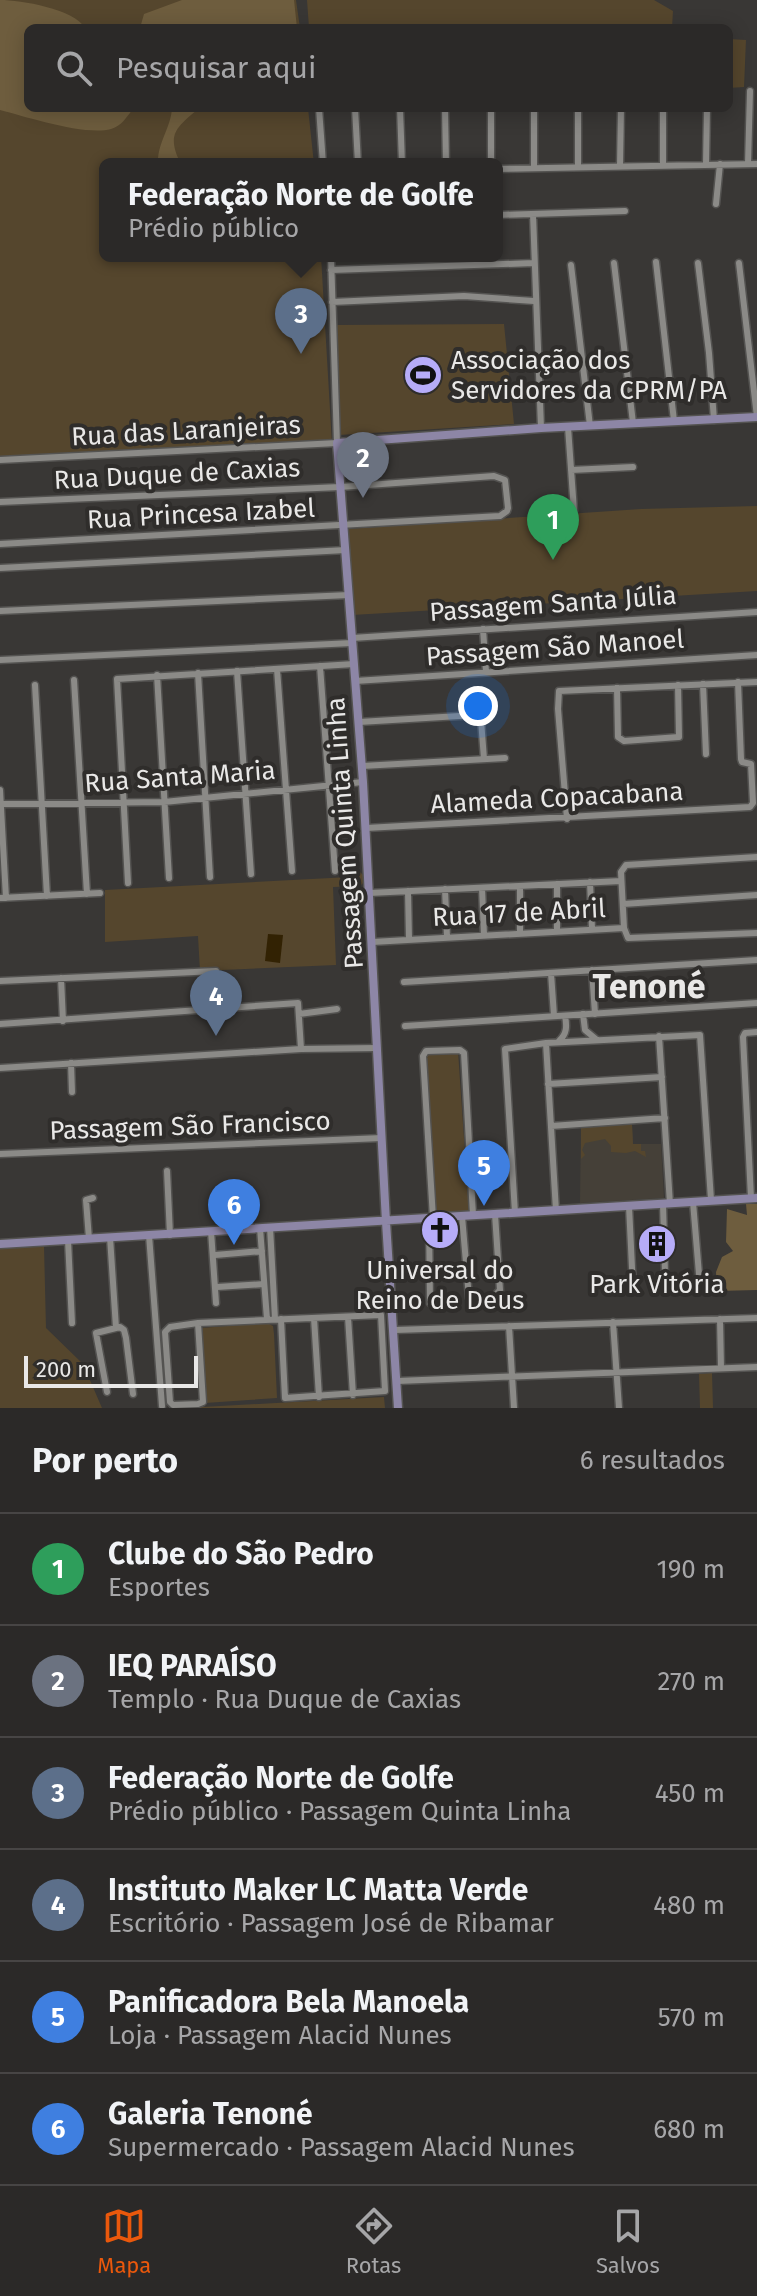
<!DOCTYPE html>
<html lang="pt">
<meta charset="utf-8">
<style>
body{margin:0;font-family:"Fira Sans",sans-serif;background:#333130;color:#f1f3f6}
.scale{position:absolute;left:24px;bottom:20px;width:174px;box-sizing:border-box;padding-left:8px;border:4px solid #e9e8e7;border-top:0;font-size:22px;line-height:28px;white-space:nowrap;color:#e9e8e7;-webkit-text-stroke:6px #2f2d2b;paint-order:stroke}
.you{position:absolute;left:478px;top:706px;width:28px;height:28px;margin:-20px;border:6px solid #fff;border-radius:50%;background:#1a73e8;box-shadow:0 0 0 12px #1a73e833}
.badge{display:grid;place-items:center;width:52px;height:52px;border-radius:50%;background:#ea580c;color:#fff;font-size:26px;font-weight:700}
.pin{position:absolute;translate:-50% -66px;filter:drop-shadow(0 2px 4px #0008)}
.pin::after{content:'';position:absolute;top:42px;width:28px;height:24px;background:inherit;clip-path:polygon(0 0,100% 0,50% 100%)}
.popup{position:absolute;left:99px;top:158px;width:404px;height:104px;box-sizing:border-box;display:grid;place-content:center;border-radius:12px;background:#2b2928;filter:drop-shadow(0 2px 6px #0005);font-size:26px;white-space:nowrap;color:#a6a6a8}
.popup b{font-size:30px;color:#f1f3f6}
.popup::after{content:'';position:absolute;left:50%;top:100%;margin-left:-16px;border:16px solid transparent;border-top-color:#2b2928}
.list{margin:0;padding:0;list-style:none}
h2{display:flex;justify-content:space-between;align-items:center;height:104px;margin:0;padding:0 32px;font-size:34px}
h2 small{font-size:26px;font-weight:400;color:#a6a6a8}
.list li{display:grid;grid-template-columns:52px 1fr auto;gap:24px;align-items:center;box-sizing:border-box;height:112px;padding:0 32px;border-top:2px solid #474545}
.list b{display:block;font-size:30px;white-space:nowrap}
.list p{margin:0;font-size:26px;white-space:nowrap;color:#a6a6a8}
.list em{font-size:26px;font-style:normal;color:#a6a6a8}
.icon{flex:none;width:44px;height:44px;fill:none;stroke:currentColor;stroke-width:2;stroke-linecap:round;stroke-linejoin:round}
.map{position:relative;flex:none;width:757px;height:1408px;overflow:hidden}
.search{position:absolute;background:#2b2928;box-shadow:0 4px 20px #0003;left:24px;right:24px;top:24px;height:88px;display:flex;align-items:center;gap:20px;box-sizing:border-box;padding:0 28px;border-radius:12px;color:#a6a6a8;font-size:30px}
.sheet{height:776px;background:#2b2928}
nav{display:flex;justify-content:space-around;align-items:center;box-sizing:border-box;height:112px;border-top:2px solid #474545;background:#2b2928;font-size:22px;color:#a6a6a8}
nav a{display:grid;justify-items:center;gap:4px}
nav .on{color:#ea580c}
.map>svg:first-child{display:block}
</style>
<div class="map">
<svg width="757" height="1408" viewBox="0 0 757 1408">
<rect width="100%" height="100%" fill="#393735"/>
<path fill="#454038" d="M632,1124l1,20h28l3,54 -84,5 1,-76z"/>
<path fill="#55462d" d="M0,0h296l4,28h-272v80h280l6,56h-209v92h216l11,188 -332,14z
M307,0h347l19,11 -1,17h-363z
M729,39l17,1 -2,47 -15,1z
M504,324l10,100 -175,11 -5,-110z
M757,506v85l-405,24 -4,-86 293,-20z
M359,871l8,8 -7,7 -27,1 3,78 -136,6 -2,-35 -93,6v-52l245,-13z
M458,1051l11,161 -35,2 -9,-161z
M632,1124l1,20h8v7h4l1,6 -11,-6 -9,2 -15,-1v-6l-6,-7 -20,4 -3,7 3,5 -4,4v-32z
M44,1246l2,82 37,36 19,44h-102v-159z
M267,1323l6,3 1,8 3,64 -72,5 -4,-75z
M712,1373l1,35h-13l-1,-34z
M384,1397l1,11h-202h1z"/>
<path fill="#6e5d3e" d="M0,0c21,0 74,9 85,28h-57v80h106c-7,8 -12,18 -23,21 -26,7 -84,-12 -111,-19z
M182,0h112l3,28h-157l4,-14z
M172,108h27c-21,19 -34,25 -18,56h-23c-1,-21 13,-36 14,-56z
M746,1204h11v86l-40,1 -1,-19 6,-15 11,-6 -7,-9 1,-33 20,6z"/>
<path fill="#322203" d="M268,934l15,1 -3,28 -15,-2z"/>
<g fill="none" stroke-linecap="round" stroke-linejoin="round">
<defs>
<path id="street" d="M319,108l4,56
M355,108l3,56
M400,108l2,56
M445,108l1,56
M491,108v56
M578,108v59
M706,164l1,-56
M748,164l2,-73
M620,166l1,-58
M663,166v-58
M534,167v-59
M497,169l260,-5
M716,204l4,-40
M533,214l8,214
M497,215l128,-4
M656,262l18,159
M614,263l19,160
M698,263l11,90 5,67
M739,263l18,154
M571,265l19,161
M331,270l203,-7
M332,302l132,-6 70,5
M568,427l6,84
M0,460l337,-17 -6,-187
M571,470l62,-3
M0,502l340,-15 154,-11 11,4 3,28 -1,3 -7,5 -500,28
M0,568l346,-18
M0,611l349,-16
M483,629l3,43
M352,638l405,-26
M0,660l352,-17
M320,666l15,205
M277,669l15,202
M237,671l14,203
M198,673l12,204
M157,675l12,203
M74,680l13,214
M355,681l402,-26
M703,684l3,70
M35,685l12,211
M617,688l1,49 6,4 55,-4 -1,-52
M359,722l117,-7 5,5 3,39
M362,766l143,-8
M0,790l6,108
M0,804l164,-2 199,-20
M567,819l-9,-110 1,-18 198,-9
M366,828l384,-21 3,-4 -2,-39 -9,-2 -1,-3 -3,-77
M757,857l-131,8 -5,7 3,56 4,10 129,-5
M590,882l2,47
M128,883l-11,-204 237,-15
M557,884v47
M482,888l2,47
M445,889l2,48
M408,891l1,48
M369,893l252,-12
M0,898l100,-5
M623,904l134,-9
M520,933v-47
M372,942l252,-14
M592,970l3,44
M551,973l3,43
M61,978l2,43
M0,981l216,-10 2,39
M404,982l353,-22
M299,1014l38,-5
M583,1014l2,16 12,10
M0,1024l298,-21 3,46
M405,1026l352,-23
M659,1036l11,168
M559,1041c8,-7 8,-15 6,-25
M546,1043l10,168
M71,1063l1,29
M0,1068l301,-19 76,-1
M548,1084l114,-7
M551,1126l114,-8
M0,1154l382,-16
M167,1171l3,64
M751,1198l-8,-161 2,-4 12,-1
M693,1202l6,72
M663,1204l2,69
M629,1206l4,82
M515,1213l-10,-164 41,-6 154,-8 11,165
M495,1214l5,76 -3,3
M462,1216l7,82
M433,1218l-10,-162 3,-5 34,-1 4,3 9,162
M429,1219l1,84
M270,1227l5,92
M260,1228l7,91
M211,1231l5,72
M149,1235l13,171
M110,1237l6,91
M89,1239l-3,-39 7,-2
M68,1240l4,83
M215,1255l47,-4
M217,1287l47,-3
M348,1317l5,78
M314,1318l5,79
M720,1319l1,49
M613,1322l6,86
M198,1323l5,79 -5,2 -25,1 -3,-3 -5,-70 5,-5 28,-4 183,-8 4,76 -100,7 -4,-79
M509,1326l5,82
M395,1330l362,-12
M397,1381l360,-14
M107,1392l-11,-59 24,-6 4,3 2,8 7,56"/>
<path id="secondary" d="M0,1244l757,-46
M398,1408l-12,-186 -23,-440 -26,-339 204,-15 216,-11"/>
</defs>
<use href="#street" stroke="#545351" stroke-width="9"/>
<use href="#secondary" stroke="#545351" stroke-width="11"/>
<use href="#street" stroke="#8b8a87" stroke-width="6"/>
<use href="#secondary" stroke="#8d86a6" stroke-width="8"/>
</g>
<defs>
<symbol id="stadium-disc" viewBox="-11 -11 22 22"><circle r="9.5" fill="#b6acf8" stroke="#2f2d2b"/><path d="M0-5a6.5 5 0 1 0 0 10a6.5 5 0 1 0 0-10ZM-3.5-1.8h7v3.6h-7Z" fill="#111"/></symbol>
<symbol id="church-disc" viewBox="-11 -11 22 22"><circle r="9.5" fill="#b6acf8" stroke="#2f2d2b"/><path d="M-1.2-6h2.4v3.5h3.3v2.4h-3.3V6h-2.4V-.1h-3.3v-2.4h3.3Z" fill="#111"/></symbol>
<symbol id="building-disc" viewBox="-11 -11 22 22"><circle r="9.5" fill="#b6acf8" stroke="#2f2d2b"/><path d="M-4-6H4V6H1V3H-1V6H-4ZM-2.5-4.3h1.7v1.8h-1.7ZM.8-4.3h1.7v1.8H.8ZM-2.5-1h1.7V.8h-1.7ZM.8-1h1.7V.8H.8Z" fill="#111"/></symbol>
</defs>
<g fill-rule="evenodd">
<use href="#stadium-disc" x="401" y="353" width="44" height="44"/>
<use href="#church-disc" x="418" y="1208" width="44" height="44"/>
<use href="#building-disc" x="635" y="1222" width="44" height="44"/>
</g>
<g text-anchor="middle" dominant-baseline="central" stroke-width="8" stroke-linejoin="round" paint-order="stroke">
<g font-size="26" fill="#e9e8e7" stroke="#2f2d2b">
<text x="451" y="360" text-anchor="start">Associação dos<tspan x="451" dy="30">Servidores da CPRM/PA</tspan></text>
<text x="440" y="1270">Universal do<tspan x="440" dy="30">Reino de Deus</tspan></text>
<text x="657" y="1284">Park Vitória</text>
</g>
<g font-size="26" fill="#e9e8e7" stroke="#2f2d2b">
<text transform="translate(186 431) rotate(-3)">Rua das Laranjeiras</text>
<text transform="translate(177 474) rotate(-3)">Rua Duque de Caxias</text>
<text transform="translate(201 514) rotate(-3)">Rua Princesa Izabel</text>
<text transform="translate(553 604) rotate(-4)">Passagem Santa Júlia</text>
<text transform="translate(555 648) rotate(-4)">Passagem São Manoel</text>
<text transform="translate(180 777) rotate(-4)">Rua Santa Maria</text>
<text transform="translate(557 798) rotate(-3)">Alameda Copacabana</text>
<text transform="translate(345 833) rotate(-94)">Passagem Quinta Linha</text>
<text transform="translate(519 913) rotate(-3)">Rua 17 de Abril</text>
<text transform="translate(190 1126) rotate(-2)">Passagem São Francisco</text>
</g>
<g font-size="34" font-weight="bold" fill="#e9e8e7" stroke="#2f2d2b">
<text x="649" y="986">Tenoné</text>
</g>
</g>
</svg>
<div class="scale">200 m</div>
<div class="you"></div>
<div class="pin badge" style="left:553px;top:560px;background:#2e9e5b">1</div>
<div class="pin badge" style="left:363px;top:498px;background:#6b7280">2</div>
<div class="pin badge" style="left:301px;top:354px;background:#5c6f8a">3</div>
<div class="popup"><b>Federação Norte de Golfe</b>Prédio público</div>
<div class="pin badge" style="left:216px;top:1036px;background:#5c6f8a">4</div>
<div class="pin badge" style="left:484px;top:1206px;background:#3f7fe0">5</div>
<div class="pin badge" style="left:234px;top:1245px;background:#3f7fe0">6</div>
<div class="search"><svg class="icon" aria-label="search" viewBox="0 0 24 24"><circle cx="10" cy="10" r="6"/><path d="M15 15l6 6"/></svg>Pesquisar aqui</div>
</div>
<section class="sheet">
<h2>Por perto<small>6 resultados</small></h2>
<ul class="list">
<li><span class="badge" style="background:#2e9e5b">1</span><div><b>Clube do São Pedro</b><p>Esportes</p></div><em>190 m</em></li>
<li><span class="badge" style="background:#6b7280">2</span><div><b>IEQ PARAÍSO</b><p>Templo · Rua Duque de Caxias</p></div><em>270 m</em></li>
<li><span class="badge" style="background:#5c6f8a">3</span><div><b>Federação Norte de Golfe</b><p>Prédio público · Passagem Quinta Linha</p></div><em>450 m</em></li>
<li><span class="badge" style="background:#5c6f8a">4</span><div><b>Instituto Maker LC Matta Verde</b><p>Escritório · Passagem José de Ribamar</p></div><em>480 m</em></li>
<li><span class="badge" style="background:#3f7fe0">5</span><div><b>Panificadora Bela Manoela</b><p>Loja · Passagem Alacid Nunes</p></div><em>570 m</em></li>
<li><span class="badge" style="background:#3f7fe0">6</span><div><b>Galeria Tenoné</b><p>Supermercado · Passagem Alacid Nunes</p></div><em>680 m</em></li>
</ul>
</section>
<nav>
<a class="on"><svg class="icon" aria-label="map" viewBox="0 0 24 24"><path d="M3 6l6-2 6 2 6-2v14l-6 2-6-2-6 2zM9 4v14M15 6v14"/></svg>Mapa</a>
<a><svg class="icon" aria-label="directions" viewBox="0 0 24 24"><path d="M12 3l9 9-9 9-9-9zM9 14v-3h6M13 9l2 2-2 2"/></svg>Rotas</a>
<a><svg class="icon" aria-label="saved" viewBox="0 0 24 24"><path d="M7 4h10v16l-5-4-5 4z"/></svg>Salvos</a>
</nav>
